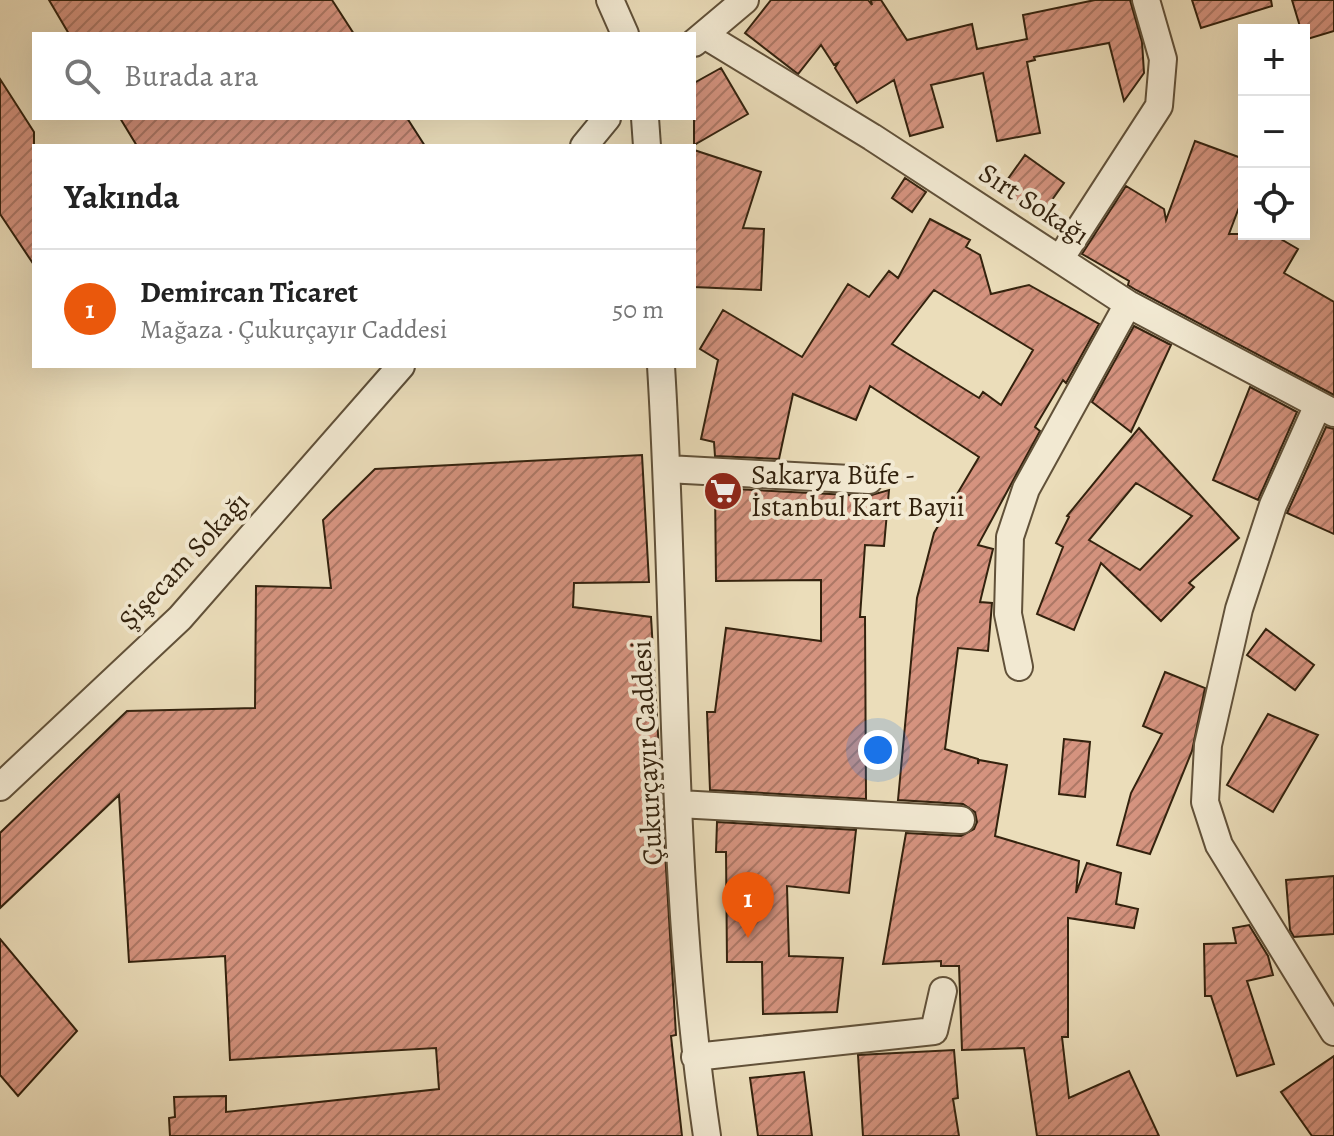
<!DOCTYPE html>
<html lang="tr">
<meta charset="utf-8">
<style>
body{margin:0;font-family:Alegreya,serif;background:#f2f2f2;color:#222}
.controls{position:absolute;right:24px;top:24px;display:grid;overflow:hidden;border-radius:0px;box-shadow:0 8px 32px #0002}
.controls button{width:72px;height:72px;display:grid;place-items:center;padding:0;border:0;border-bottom:2px solid #e0e0e0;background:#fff;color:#222;font:40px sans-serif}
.you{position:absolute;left:878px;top:750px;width:28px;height:28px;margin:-20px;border:6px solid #fff;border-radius:50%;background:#1a73e8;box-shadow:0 0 0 12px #1a73e833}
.badge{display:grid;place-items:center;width:52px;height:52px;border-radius:50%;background:#ea580c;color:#fff;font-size:26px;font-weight:700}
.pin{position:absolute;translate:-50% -66px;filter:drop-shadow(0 2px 4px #0008)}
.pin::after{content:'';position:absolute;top:42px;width:28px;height:24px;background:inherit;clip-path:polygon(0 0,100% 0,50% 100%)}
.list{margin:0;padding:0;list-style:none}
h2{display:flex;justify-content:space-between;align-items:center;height:104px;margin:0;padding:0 32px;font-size:34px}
h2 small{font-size:26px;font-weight:400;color:#767676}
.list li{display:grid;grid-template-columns:52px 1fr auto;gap:24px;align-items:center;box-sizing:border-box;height:120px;padding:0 32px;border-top:2px solid #e0e0e0}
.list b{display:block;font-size:30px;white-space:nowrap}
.list p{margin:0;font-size:26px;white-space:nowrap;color:#767676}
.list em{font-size:26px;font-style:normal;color:#767676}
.icon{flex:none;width:44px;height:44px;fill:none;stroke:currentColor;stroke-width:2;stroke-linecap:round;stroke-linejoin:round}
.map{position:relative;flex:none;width:1334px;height:1136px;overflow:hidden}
.search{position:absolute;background:#fff;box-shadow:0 8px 32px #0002;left:32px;top:32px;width:664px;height:88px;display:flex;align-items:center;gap:20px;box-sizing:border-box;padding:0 28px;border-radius:0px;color:#767676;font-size:30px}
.panel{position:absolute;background:#fff;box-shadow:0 8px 32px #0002;left:32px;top:144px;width:664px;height:224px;border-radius:0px}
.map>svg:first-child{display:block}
</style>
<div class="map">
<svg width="1334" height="1136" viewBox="0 0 1334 1136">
<defs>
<pattern id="building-hatch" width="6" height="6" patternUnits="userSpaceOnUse" patternTransform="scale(2)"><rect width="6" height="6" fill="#d5937f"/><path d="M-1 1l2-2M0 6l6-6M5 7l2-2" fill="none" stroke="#ad7866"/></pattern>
</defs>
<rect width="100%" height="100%" fill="#ebddba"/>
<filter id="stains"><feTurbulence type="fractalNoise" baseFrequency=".0025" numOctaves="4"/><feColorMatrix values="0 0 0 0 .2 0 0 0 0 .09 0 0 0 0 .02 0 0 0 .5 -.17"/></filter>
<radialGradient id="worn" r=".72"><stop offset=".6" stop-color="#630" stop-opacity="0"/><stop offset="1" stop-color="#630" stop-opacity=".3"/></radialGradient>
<path fill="url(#building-hatch)" stroke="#33220e" stroke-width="2" fill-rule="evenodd" d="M49,0h283l22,34h-285z
M771,0h97l4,5 -1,-5h10l26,40 65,-16 5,25 50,-10 -4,-24 72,-15h35l12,42 2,31 -20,28 -15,-58 -75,14 1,3 -8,2 13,71 -43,8 -14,-68 -52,12 12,42 -33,9 -16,-56 -37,23 -22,-35 3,-5 -4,2 -13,-20 -23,29 -53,-41z
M1192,0h79l1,6 -71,22z
M1292,0h42v31l-30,9z
M721,68l27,46 -54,31v-62z
M0,79l34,53v133l-34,-51z
M120,118h287l18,28h-288z
M1195,141l49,18v35l-15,40h43l26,15 -14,24 50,29v93l-198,-105 -8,-5 1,-4 -47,-27 44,-68 38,23 2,11z
M694,150l67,22 -18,56 21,1 -3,61 -67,-3z
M1025,155l39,28 -25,35 -31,-23 -3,-12z
M905,178l21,14 -14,20 -20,-14z
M930,219l40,21 -4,7 14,8 11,39 38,-9 70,39 -33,59 -3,-3 -28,47 5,4 -62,114 15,4 -13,53 12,1 -4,48 -30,-3 -13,101 33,10v5l1,-4 28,5 -12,71 84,25 -3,32 11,-30 34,10 -5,31 22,5 -4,19 -66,-10v119h-6l7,61 60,-27 30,65h-122l-13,-88 -62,2 -3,-84h-18v-5l-58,3 23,-131 55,3 13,-7 3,-7 -2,-10 -12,-8 -65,-4 19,-202 17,-65 45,-76 -109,-71 -14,34 -63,-26 -14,65 -64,-3 -1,-14 -13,-3 17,-79 -18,-11 23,-39 79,47 46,-73 21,13 20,-26 9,7zM934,290l99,60 -32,55 -18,-13 -4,6 -87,-54z
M1134,326l37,19 -40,87 -39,-30z
M1250,387l47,25 -39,88 -45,-20z
M1326,427l8,2v105l-47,-21z
M1139,428l100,110 -50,45 5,4 -33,34 -60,-58 -27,67 -37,-16 26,-67 -7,-4 13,-26 -2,-1zM1136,483l56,33 -52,54 -51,-30z
M642,455l7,127 -75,1 -1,24 78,10 25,418 -5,1 11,100h-512l-1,-18 6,-1 -1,-20 52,-1v16l213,-23 -3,-41 -206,12 -5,-104 -96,6 -10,-167 -119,113v-75l127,-122 128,-3 1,-122 75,2 -8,-68 52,-51z
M715,488l153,8 21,-6 -5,56 -19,-1 -5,72h5l1,182 -156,-9 -3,-78h8l11,-84 95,13v-61l-105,1z
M1266,629l48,36 -19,25 -48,-35z
M1165,672l40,16 -13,63 -42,103 -33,-9 14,-52 31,-59 -19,-8z
M1268,714l50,21 -45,77 -46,-27z
M1064,739l26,3 -5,55 -26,-3z
M717,822l139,8 -7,63 -62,-7 2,70 54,2 -6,54 -74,2 -1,-52h-35l-1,-110h-10z
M1334,876v58l-40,3 -4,-7 -4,-50z
M1249,925l19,31 5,19 -26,6 27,83 -37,12 -26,-80h-6l-1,-52 32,-1 -3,-15z
M0,939l77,92 -59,65 -18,-21z
M954,1050l4,48 -5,1 6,37h-96l-5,-81z
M1334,1056v80h-22l-31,-44z
M804,1072l8,64h-54l-8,-58z"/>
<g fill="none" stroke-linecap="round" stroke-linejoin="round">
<defs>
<path id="street" d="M610,0l15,34
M706,36l166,101 256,167 206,109
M694,43l51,-43
M645,118l2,28
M584,146l23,-28
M1060,259l99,-153 4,-47 -17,-59
M661,366c16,256 8,516 46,770
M1317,407l-44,98 -34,104 -31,136 -3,57 14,43 115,187
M667,469l202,11
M1019,667l-11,-53 2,-77 16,-48 102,-185
M0,787l180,-169 221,-252
M679,804l282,16
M695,1057l239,-26 9,-40"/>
</defs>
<use href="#street" stroke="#615139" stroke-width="30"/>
<use href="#street" stroke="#f2e9d2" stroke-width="26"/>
</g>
<defs>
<symbol id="supermarket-disc" viewBox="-11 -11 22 22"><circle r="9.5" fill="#8f2418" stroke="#f2e9d2"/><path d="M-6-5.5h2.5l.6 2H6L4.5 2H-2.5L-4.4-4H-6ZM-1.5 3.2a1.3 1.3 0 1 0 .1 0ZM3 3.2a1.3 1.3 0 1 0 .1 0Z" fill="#fff"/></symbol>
</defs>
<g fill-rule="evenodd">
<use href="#supermarket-disc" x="701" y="469" width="44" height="44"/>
</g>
<g text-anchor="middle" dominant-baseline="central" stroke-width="8" stroke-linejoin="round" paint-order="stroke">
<g font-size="28" fill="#33220e" stroke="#f2e9d2">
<text transform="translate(1034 204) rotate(33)">Sırt Sokağı</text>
<text transform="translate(184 561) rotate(-47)">Şişecam Sokağı</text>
<text transform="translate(647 753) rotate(-93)">Çukurçayır Caddesi</text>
</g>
<g font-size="28" fill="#33220e" stroke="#f2e9d2" text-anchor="start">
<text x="751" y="475">Sakarya Büfe -<tspan x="751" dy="32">İstanbul Kart Bayii</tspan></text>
</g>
</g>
<rect width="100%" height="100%" filter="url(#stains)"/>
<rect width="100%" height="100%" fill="url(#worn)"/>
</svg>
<div class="controls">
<button>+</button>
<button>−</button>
<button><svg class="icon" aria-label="locate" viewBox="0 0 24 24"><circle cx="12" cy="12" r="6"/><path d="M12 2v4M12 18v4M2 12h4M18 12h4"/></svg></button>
</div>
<div class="you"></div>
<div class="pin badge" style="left:748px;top:938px">1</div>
<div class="search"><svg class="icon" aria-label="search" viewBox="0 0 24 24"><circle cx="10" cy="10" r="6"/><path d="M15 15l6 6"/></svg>Burada ara</div>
<section class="panel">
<h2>Yakında<small></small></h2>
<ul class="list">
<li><span class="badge">1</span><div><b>Demircan Ticaret</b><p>Mağaza · Çukurçayır Caddesi</p></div><em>50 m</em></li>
</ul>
</section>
</div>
